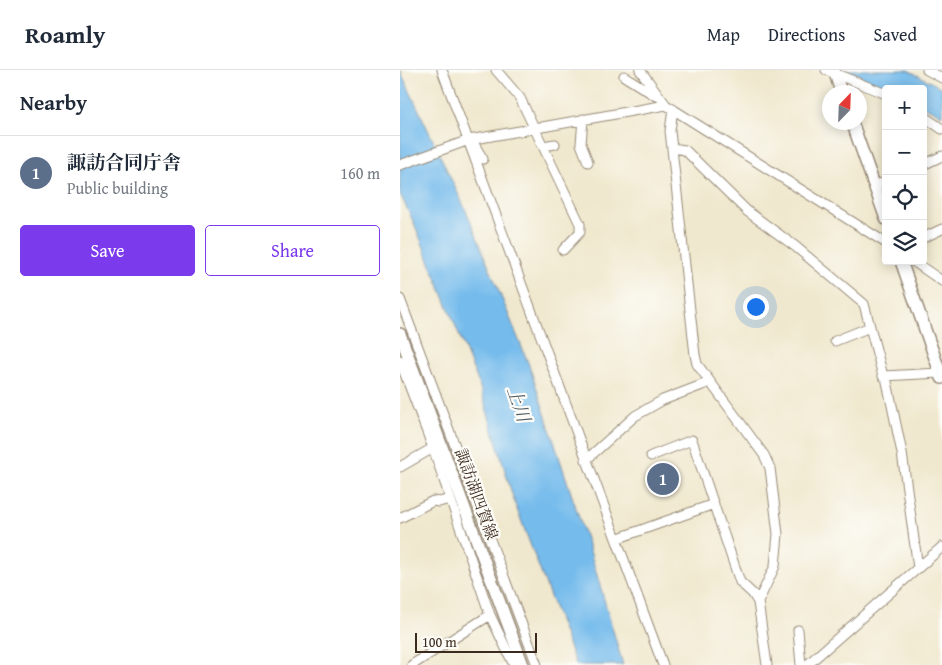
<!DOCTYPE html>
<meta charset="utf-8">
<style>
body{margin:0;font-family:"Gentium Book Plus","Noto Serif JP",serif;background:#f6f6f7;color:#1f2937}
.controls{position:absolute;right:15px;top:15px;display:grid;overflow:hidden;border-radius:5px;box-shadow:0 2px 12px #0003}
.controls button{width:45px;height:45px;display:grid;place-items:center;padding:0;border:0;border-bottom:1px solid #e0e1e3;background:#fff;color:#1f2937;font:25px sans-serif}
.compass{position:absolute;left:422px;top:15px;width:45px;height:45px;border-radius:50%;background:#fff;box-shadow:0 2px 12px #0003;rotate:23deg}
.scale{position:absolute;left:15px;bottom:12px;width:122px;box-sizing:border-box;padding-left:5px;border:2px solid #3b2a1e;border-top:0;font-size:14px;line-height:18px;white-space:nowrap;color:#3b2a1e;-webkit-text-stroke:4px #fdfcf7;paint-order:stroke}
.you{position:absolute;left:355px;top:236px;width:18px;height:18px;margin:-12px;border:4px solid #fff;border-radius:50%;background:#1a73e8;box-shadow:0 0 0 8px #1a73e833}
.badge{display:grid;place-items:center;width:32px;height:32px;border-radius:50%;background:#7c3aed;color:#fff;font-size:16px;font-weight:700}
.pin{position:absolute;translate:-50% -50%;border:2px solid #fff;box-shadow:0 1px 5px #0006}
.list{margin:0;padding:0;list-style:none}
h2{display:flex;justify-content:space-between;align-items:center;height:65px;margin:0;padding:0 20px;font-size:21px}
h2 small{font-size:16px;font-weight:400;color:#747a83}
.list li{display:grid;grid-template-columns:32px 1fr auto;gap:15px;align-items:center;box-sizing:border-box;height:75px;padding:0 20px;border-top:1px solid #e0e1e3}
.list b{display:block;font-size:19px;white-space:nowrap}
.list p{margin:0;font-size:16px;white-space:nowrap;color:#747a83}
.list em{font-size:16px;font-style:normal;color:#747a83}
.actions{display:flex;gap:10px;padding:15px 20px}
.actions a{flex:1;padding:11px 0;border:1px solid #7c3aed;border-radius:5px;text-align:center;font-size:18px;color:#7c3aed}
.actions .main{background:#7c3aed;color:#fff}
.icon{flex:none;width:28px;height:28px;fill:none;stroke:currentColor;stroke-width:2;stroke-linecap:round;stroke-linejoin:round}
.map{position:relative;flex:none;width:542px;height:595px;overflow:hidden}
header{display:flex;align-items:center;gap:30px;box-sizing:border-box;height:70px;padding:0 25px;background:#fff;border-bottom:1px solid #e0e1e3}
header strong{font-size:24px}
nav{display:flex;gap:28px;margin-inline-start:auto;font-size:18px}
main{display:flex}
aside{flex:1;background:#fff}
.map>svg:first-child{display:block}
</style>
<header>
<strong>Roamly</strong>
<nav><a>Map</a><a>Directions</a><a>Saved</a></nav>
</header>
<main>
<aside>
<h2>Nearby<small></small></h2>
<ul class="list">
<li><span class="badge" style="background:#5c6f8a">1</span><div><b>諏訪合同庁舎</b><p>Public building</p></div><em>160 m</em></li>
</ul>
<div class="actions"><a class="main">Save</a><a>Share</a></div>
</aside>
<div class="map">
<svg width="542" height="595" viewBox="0 0 542 595">
<rect width="100%" height="100%" fill="#fdfcf7"/>
<filter id="ink" filterUnits="userSpaceOnUse"><feTurbulence type="fractalNoise" baseFrequency=".02" numOctaves="2"/><feDisplacementMap in="SourceGraphic" scale="10" xChannelSelector="R" yChannelSelector="G"/><feConvolveMatrix kernelMatrix="1 2 1 2 8 2 1 2 1" color-interpolation-filters="sRGB"/></filter>
<filter id="wash" filterUnits="userSpaceOnUse"><feTurbulence type="fractalNoise" baseFrequency=".0096" numOctaves="4" result="noise"/><feDisplacementMap in="SourceGraphic" scale="20" xChannelSelector="R" yChannelSelector="G"/><feGaussianBlur stdDeviation="1.12" result="paint"/><feColorMatrix in="noise" values="0 0 0 0 0 0 0 0 0 0 0 0 0 0 0 0 0 1.4 0 .05"/><feComposite in="paint" operator="in"/></filter>
<g filter="url(#wash)">
<rect width="100%" height="100%" fill="#f0e8ce"/>
<path fill="#74bbec" stroke="#587285" d="M0,0l68,145 61,150 61,186 33,114h-47l-61,-161 -36,-120 -65,-161 -14,-29z
M447,0h61l34,18v27l-19,-9v-17h-34z"/>
</g>
<g filter="url(#ink)">
<g fill="none" stroke-linecap="round" stroke-linejoin="round">
<defs>
<path id="minor" d="M42,0l221,595
M96,0l24,28 60,126v8l-17,18
M240,0l26,35 220,138
M426,0l60,24
M527,0l15,8
M224,6l32,20
M273,39l-3,22 25,224 2,9 67,91 6,13 8,66 -3,32 -17,36 9,63
M523,46l19,13
M183,49l-2,25 7,18
M74,74l9,15
M143,76l12,-2
M272,78l13,2 62,61 49,36 68,57 19,72 57,-3
M0,95l69,-25 197,-35
M523,95l19,-9
M474,115l12,-3
M523,168l19,-9
M513,191l29,20
M0,229l137,366
M435,271l35,-14
M0,291l33,87 57,167 24,50
M486,307l16,76 16,115
M251,386l41,-16 48,142 13,12 5,8
M186,390l49,-44 28,-16 47,-18
M0,397l33,-19
M0,448l33,-17 6,1 11,-3
M216,469l98,-35
M398,560l3,35
M12,595l78,-50
M407,595l135,-118"/>
<path id="major" d="M434,0l7,22
M452,52l34,97
M501,191l41,117
M0,264l123,331"/>
</defs>
<use href="#minor" stroke="#968976" stroke-width="11"/>
<use href="#major" stroke="#968976" stroke-width="14"/>
<use href="#minor" stroke="#fff" stroke-width="9"/>
<use href="#major" stroke="#fff" stroke-width="11"/>
</g>
</g>
<g text-anchor="middle" dominant-baseline="central" stroke-width="4.5" stroke-linejoin="round" paint-order="stroke">
<g font-size="16" fill="#3b2a1e" stroke="#fdfcf7">
<text transform="translate(77 424) rotate(70)">諏訪湖四賀線</text>
</g>
<g font-size="18" font-style="italic" fill="#4f5d66" stroke="#fdfcf7">
<text transform="translate(119 334) rotate(71)">上川</text>
</g>
</g>
</svg>
<div class="controls">
<button>+</button>
<button>−</button>
<button><svg class="icon" aria-label="locate" viewBox="0 0 24 24"><circle cx="12" cy="12" r="6"/><path d="M12 2v4M12 18v4M2 12h4M18 12h4"/></svg></button>
<button><svg class="icon" aria-label="layers" viewBox="0 0 24 24"><path d="M12 4l9 5-9 5-9-5zM3 14l9 5 9-5"/></svg></button>
</div>
<svg class="compass" viewBox="-18 -18 36 36"><path d="M0-13l5 13h-10z" fill="#e53935"/><path d="M0 13l5-13h-10z" fill="#747a83"/></svg>
<div class="scale">100 m</div>
<div class="you"></div>
<div class="pin badge" style="left:263px;top:409px;background:#5c6f8a">1</div>
</div>
</main>
